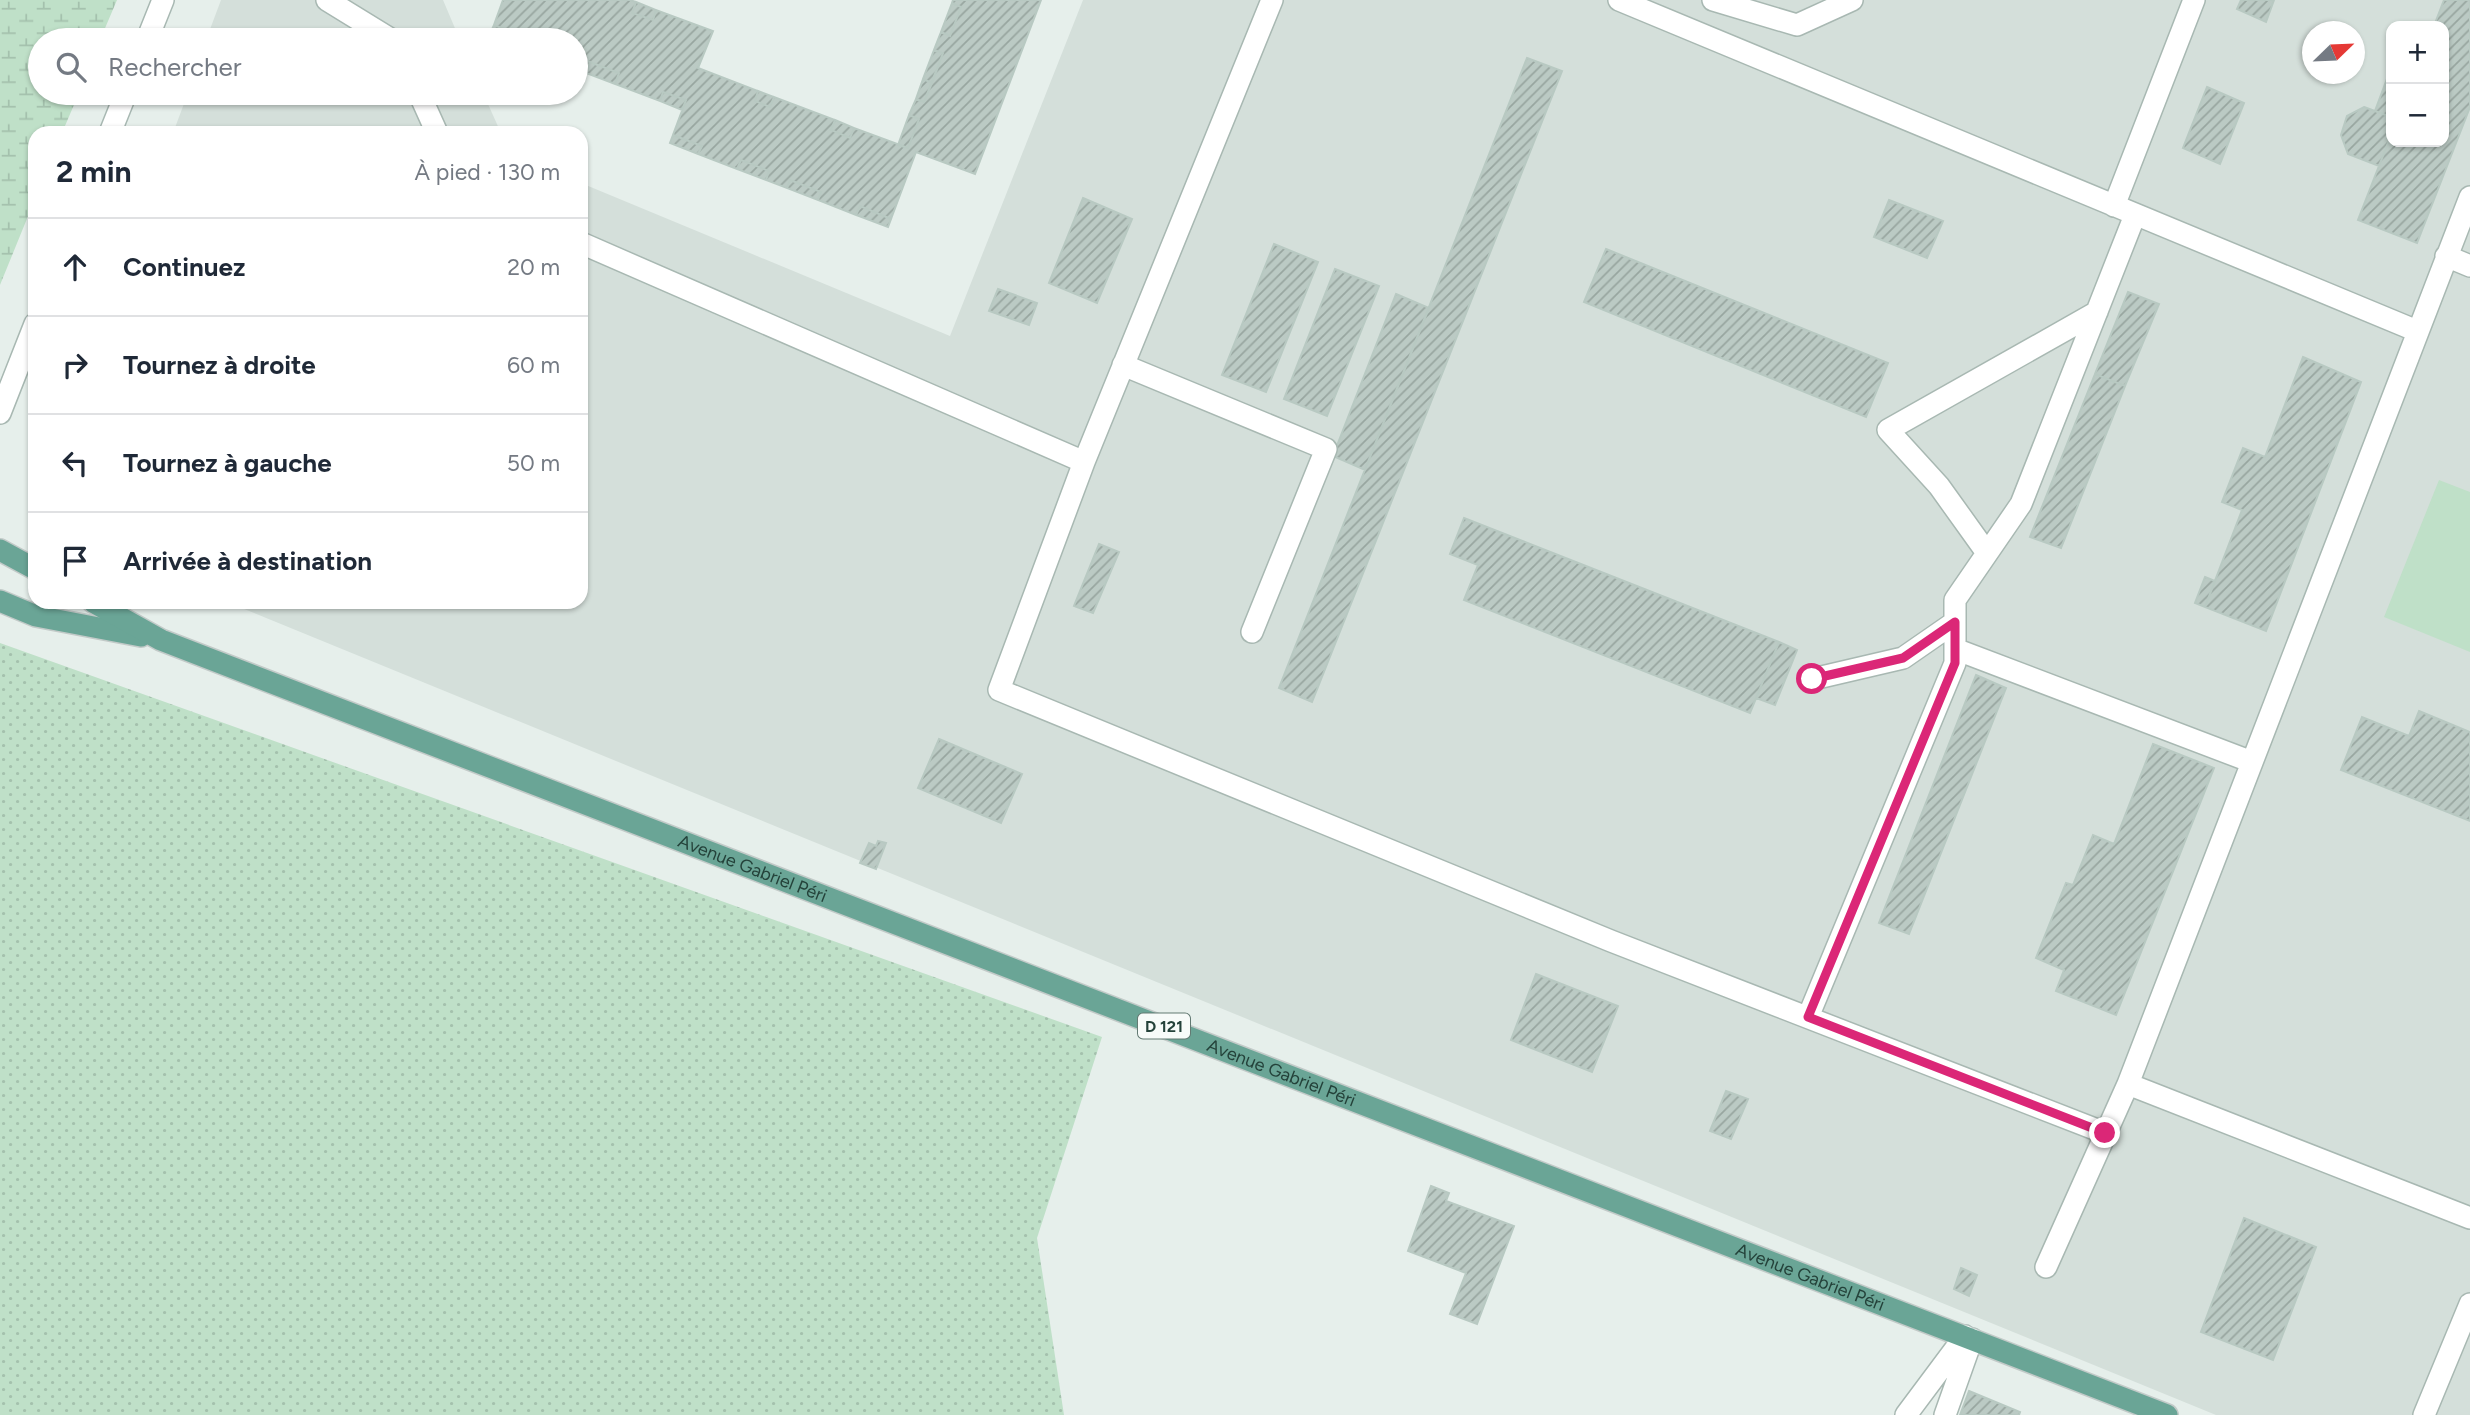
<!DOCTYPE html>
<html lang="fr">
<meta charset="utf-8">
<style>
body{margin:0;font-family:Figtree,sans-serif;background:#f6f6f7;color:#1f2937}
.controls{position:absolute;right:21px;top:21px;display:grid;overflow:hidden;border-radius:14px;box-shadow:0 2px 5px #0004}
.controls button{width:63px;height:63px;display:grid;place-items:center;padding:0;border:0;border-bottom:2px solid #e0e1e3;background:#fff;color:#1f2937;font:35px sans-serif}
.compass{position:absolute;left:2302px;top:21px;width:63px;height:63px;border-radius:50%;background:#fff;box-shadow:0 2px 5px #0004;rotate:67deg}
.stop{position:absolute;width:21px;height:21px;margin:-16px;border:5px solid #db2777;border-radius:50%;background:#fff}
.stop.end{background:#db2777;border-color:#fff;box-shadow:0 2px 7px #0008}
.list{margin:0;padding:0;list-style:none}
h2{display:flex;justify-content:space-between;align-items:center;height:91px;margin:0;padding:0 28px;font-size:30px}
h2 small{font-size:23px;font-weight:400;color:#747a83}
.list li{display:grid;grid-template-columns:46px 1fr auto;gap:21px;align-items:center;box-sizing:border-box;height:98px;padding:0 28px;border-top:2px solid #e0e1e3}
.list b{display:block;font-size:26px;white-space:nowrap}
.list em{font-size:23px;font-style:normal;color:#747a83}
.icon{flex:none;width:38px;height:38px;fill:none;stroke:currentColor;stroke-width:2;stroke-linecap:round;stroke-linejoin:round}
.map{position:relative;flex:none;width:2470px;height:1415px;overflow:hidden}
.search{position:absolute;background:#fff;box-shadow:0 2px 5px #0004;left:28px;top:28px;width:560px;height:77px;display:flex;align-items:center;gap:18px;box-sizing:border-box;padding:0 24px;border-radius:38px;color:#747a83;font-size:26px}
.panel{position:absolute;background:#fff;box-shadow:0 2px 5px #0004;left:28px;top:126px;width:560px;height:483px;border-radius:21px}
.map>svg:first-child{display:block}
</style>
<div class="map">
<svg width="2470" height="1415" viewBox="0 0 2470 1415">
<defs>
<pattern id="grass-dots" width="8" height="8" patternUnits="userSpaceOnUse" patternTransform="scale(1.75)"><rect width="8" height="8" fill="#bfe0c8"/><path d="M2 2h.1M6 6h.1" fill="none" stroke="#a4c1ad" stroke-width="1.8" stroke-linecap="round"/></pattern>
<pattern id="wetland-marsh" width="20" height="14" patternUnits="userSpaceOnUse" patternTransform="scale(1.75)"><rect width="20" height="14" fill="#bfe0c8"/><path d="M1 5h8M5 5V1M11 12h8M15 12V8" fill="none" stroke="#a4c1ad"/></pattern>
<pattern id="building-hatch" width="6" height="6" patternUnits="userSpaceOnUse" patternTransform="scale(1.75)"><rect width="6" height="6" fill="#bbcac4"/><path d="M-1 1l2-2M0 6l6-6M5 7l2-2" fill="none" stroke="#98a6a0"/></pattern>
</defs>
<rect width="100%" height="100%" fill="#e6efeb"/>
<path fill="#d4dfda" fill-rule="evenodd" d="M221,0h222l17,40h-254z
M1083,0h1387v1415h-254l-1989,-813h354v-419l369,153zM2391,26h53v116h-53zM2312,32h42v42h-42z
M188,93h295l18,40h-328z"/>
<path fill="url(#grass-dots)" d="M0,643l1102,394 -65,201 27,177h-1064z"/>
<path fill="url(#wetland-marsh)" d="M0,0h117l-17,40h-60v53h39l-17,40h-27v66l-35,86z"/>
<path fill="#bfe0c8" d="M2439,480l31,12v160l-86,-35z"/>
<path fill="url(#building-hatch)" stroke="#b8c9c2" stroke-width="2" d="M503,0h127l6,2 -4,11 21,7 3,-10 57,21 -15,37 60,23 -3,10 15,6 4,-10 61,23 -4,10 19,8 4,-10 54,20 11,-29 -10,-4 7,-16 8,3 19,-49 -9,-3 7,-18 9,4 11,-29 -9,-4 1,-3h88l-66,174 -59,-22 -25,67 -31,-13 -4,9 -38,-15 3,-8 -31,-12 -3,8 -21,-8 3,-9 -28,-11 -4,9 -39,-15 4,-8 -29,-11 13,-35 -23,-8 -3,9 -45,-17 4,-11 -43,-16v-17h-54l2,-3 -30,-12z
M2241,0h33l-8,22 -29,-13z
M2444,0h26v107l-53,136 -59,-23 33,-85v7h53v-116h-10z
M636,2l20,8 -3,10 -21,-7z
M952,3l9,4 -11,29 -9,-4z
M494,25l30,12 -2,3h-23l-10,-4z
M934,50l9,3 -11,30 -9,-4z
M576,57l14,5 -4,11 -10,-4z
M1527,58l35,13 -250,631 -33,-14z
M590,62l29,11 -4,11 -29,-11z
M2391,68v49l-16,-6z
M923,79l9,4 -8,19 -8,-3z
M2207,87l37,16 -24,61 -37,-16z
M758,91l16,6 -4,10 -15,-6z
M663,92l23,8 -4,10 -22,-9z
M2364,107l27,10v18l-12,31 -31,-12 -7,-19 6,-19z
M909,115l10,4 -11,29 -10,-3z
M835,120l19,8 -4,10 -19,-8z
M673,135l29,11 -4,8 -28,-11z
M741,160l28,11 -3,9 -29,-11z
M790,180l31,12 -3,8 -31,-12z
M1083,198l49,21 -35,84 -48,-20z
M1889,200l54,21 -16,37 -53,-21z
M860,206l31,13 -3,8 -32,-12z
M1274,244l44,18 -52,130 -44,-17z
M1606,249l282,114 -22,54 -282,-115z
M1335,269l44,17 -52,130 -43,-17z
M998,289l39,14 -8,22 -40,-14z
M2128,292l31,12 -34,82 -30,-12z
M1396,294l33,14 -64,162 -32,-14z
M2303,357l58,25 -95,249 -61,-24 37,-97 -20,-8 21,-54 22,9z
M2095,374l30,12 -64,162 -31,-11z
M1464,518l315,124 -29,71 -286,-113 14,-35 -28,-11z
M1099,544l20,8 -26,61 -19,-7z
M2205,577l10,4 -10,26 -10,-4z
M1779,642l18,8 -22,55 -19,-7z
M1976,675l30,13 -97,246 -30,-11z
M2419,711l51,21v89l-129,-51 21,-53 47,19z
M939,739l83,35 -21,49 -83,-35z
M2153,744l61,24 -98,247 -60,-24 8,-21 -28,-12 30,-75 7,2 20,-50 21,9z
M878,841l8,2 -10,26 -16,-6 9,-20 7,3z
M1536,974l82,32 -26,66 -81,-32z
M1726,1091l22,8 -17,40 -21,-8z
M1431,1186l18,7 -3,8 68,25 -37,98 -27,-10 16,-41 -58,-22z
M2244,1218l72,29 -43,113 -72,-28z
M1961,1268l16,7 -8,21 -15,-7z
M1969,1391l51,21 -1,3h-59z"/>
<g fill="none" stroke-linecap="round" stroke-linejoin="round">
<defs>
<path id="minor" d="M327,0l65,40
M1272,0l-188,462 -85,228 612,251 494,192
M1619,0l798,331
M1713,0l84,25 55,-25
M147,40l16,-40
M419,93l18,40
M110,133l16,-40
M2114,206l80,-206
M581,243l503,219
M2446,256l24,10
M1123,365l203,84 -74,183
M0,413l35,-89
M1987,553l-48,-67 -51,-56 209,-118
M1955,649l297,113
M1813,679l90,-21 52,-36
M1808,1017l147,-354v-63l66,-96 114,-289
M2128,1084l342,134
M2046,1267l82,-183 342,-887
M1906,1415l59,-79
M1945,1415l27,-76
M2424,1415l46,-111"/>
<g id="major">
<path d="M0,550l35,19"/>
<path d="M0,601l36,15 105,20"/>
<path id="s1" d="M93,602l68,38 2006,775"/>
</g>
</defs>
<use href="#minor" stroke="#a8b8b2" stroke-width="24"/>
<use href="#major" stroke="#c2cac8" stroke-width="24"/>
<use href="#minor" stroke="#fff" stroke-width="21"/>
<use href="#major" stroke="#6aa596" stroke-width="21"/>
</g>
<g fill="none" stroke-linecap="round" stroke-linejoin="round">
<path stroke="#db2777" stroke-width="9" d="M1812,679l91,-21 52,-36v41l-147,354 297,116"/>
</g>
<g text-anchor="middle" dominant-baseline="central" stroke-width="7" stroke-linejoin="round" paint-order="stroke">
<rect fill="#f7fbf9" stroke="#637a73" stroke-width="2" x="1138" y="1013.5" width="52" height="25" rx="5"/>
<g font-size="16" font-weight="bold" fill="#24423a">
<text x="1164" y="1026">D 121</text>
</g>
<g font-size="18" fill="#24423a" stroke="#f7fbf9">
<text stroke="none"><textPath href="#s1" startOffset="712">Avenue Gabriel Péri</textPath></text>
<text stroke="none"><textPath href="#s1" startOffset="1279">Avenue Gabriel Péri</textPath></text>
<text stroke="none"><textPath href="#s1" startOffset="1846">Avenue Gabriel Péri</textPath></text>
</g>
</g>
</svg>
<div class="controls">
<button>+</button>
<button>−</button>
</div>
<svg class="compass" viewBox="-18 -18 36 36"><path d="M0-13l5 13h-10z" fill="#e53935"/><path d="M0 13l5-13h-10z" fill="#747a83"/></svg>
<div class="stop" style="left:1812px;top:679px"></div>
<div class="stop end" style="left:2105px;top:1133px"></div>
<div class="search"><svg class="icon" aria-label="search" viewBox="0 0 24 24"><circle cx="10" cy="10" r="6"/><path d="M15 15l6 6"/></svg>Rechercher</div>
<section class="panel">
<h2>2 min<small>À pied · 130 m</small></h2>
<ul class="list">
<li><svg class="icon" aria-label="ahead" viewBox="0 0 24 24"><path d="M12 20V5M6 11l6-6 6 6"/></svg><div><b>Continuez</b></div><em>20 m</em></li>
<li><svg class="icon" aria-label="right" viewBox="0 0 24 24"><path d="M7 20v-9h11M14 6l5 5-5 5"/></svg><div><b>Tournez à droite</b></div><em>60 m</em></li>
<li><svg class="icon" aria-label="left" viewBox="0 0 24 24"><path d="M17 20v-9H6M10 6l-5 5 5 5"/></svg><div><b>Tournez à gauche</b></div><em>50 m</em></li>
<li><svg class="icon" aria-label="arrive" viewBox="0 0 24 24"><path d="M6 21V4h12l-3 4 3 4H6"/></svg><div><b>Arrivée à destination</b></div></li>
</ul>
</section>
</div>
